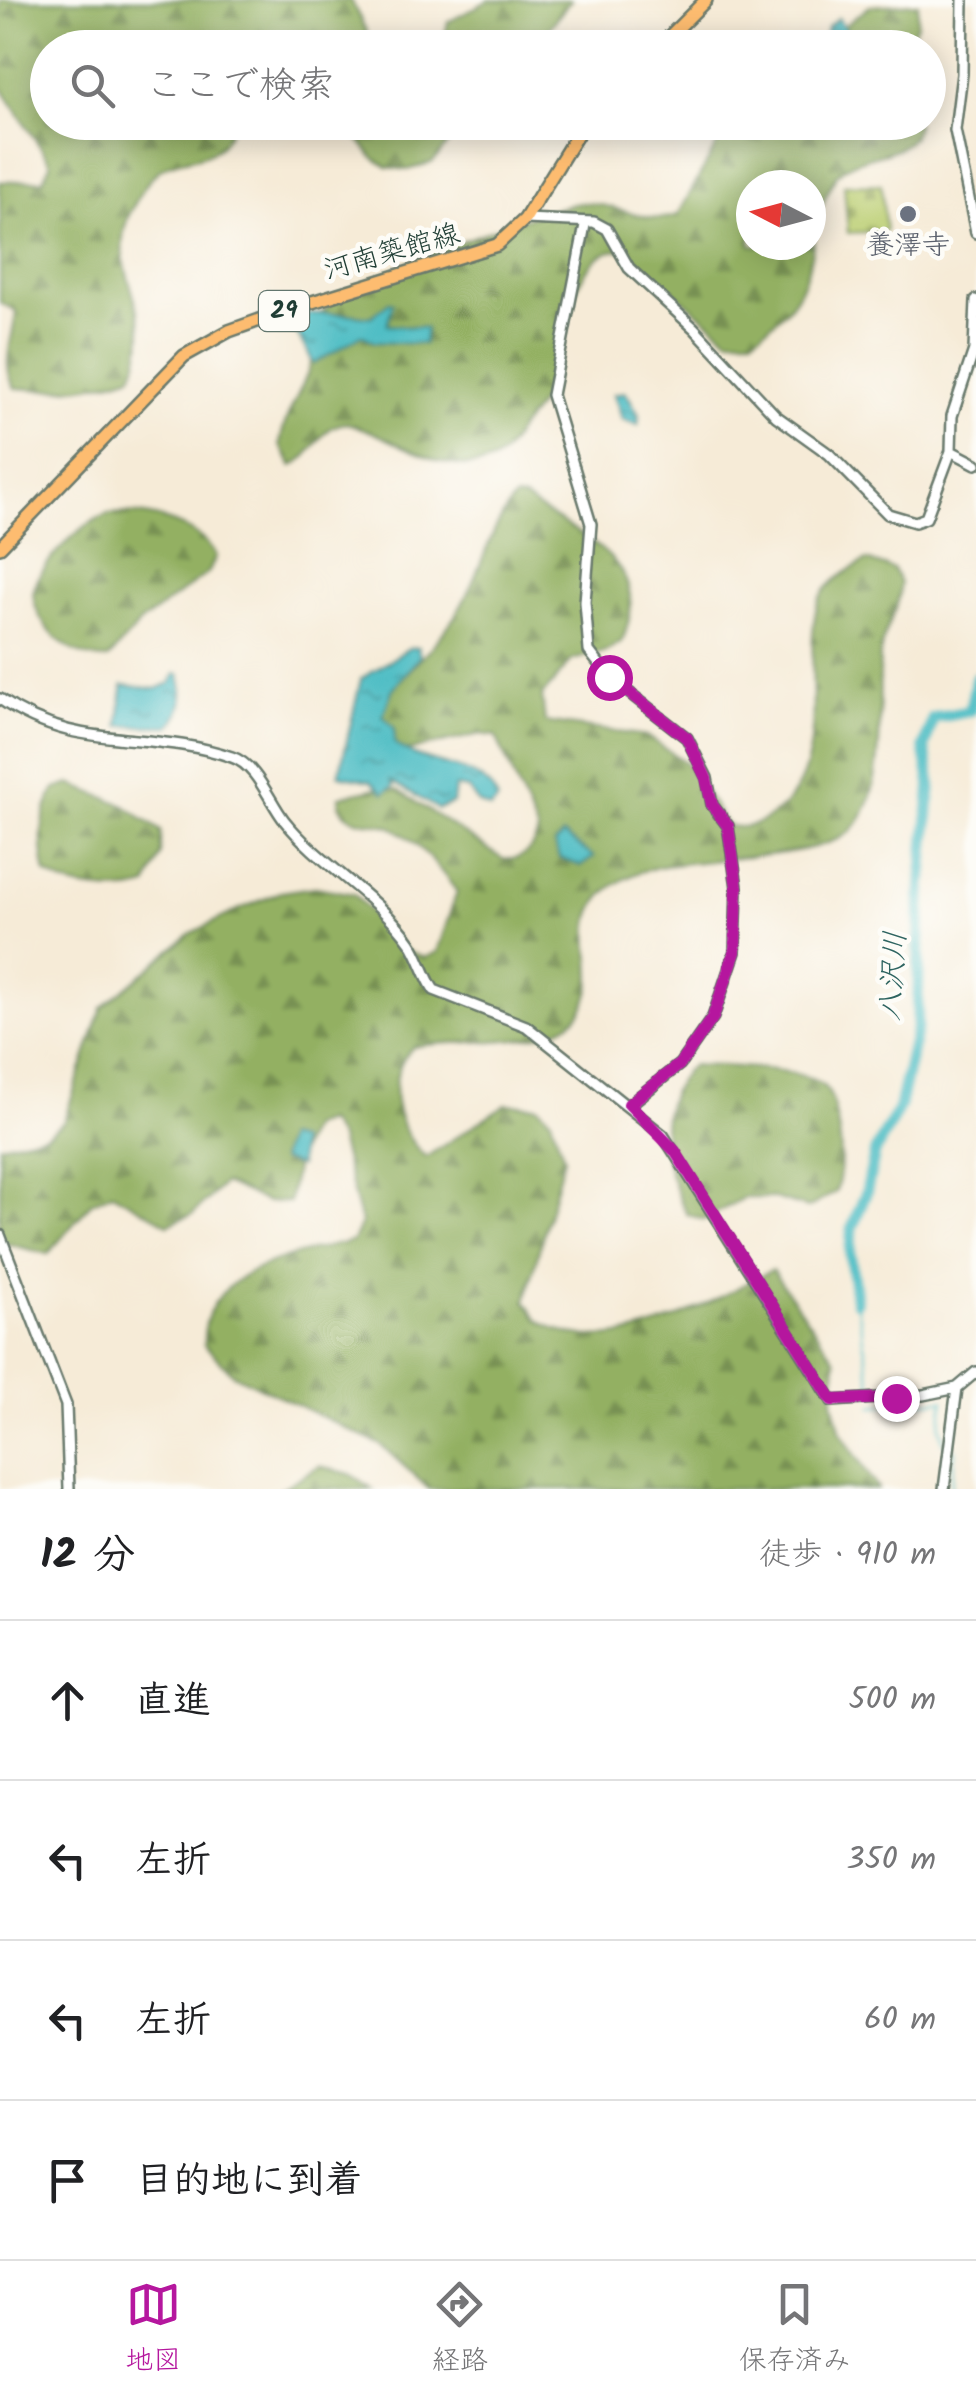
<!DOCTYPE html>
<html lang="ja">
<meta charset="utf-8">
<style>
body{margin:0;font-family:Kalam,"Klee One",sans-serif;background:#f2f2f2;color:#202124}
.compass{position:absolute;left:736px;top:170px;width:90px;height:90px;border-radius:50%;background:#fff;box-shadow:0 5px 25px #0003;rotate:276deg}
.stop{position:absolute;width:30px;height:30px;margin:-22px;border:8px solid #b5179e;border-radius:50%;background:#fff}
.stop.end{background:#b5179e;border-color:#fff;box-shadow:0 2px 10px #0008}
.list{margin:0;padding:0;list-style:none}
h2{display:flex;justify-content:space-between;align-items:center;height:130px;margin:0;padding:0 40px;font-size:42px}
h2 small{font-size:32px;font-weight:400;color:#757577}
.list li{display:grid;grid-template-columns:65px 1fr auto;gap:30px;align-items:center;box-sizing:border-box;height:160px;padding:0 40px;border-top:2px solid #e0e0e0}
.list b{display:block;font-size:38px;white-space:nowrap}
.list em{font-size:32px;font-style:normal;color:#757577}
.icon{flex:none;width:55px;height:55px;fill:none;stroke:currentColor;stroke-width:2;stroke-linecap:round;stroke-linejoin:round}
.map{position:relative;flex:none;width:976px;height:1489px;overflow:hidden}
.search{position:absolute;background:#fff;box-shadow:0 5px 25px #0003;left:30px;right:30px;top:30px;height:110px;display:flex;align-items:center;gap:25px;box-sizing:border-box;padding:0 35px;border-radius:55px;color:#757577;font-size:38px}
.sheet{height:770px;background:#fff}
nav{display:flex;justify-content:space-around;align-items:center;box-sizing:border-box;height:140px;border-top:2px solid #e0e0e0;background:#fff;font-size:28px;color:#757577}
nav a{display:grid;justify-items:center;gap:5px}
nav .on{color:#b5179e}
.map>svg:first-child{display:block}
</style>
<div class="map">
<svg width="976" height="1489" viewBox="0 0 976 1489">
<defs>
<pattern id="forest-firs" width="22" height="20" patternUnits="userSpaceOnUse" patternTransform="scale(2.5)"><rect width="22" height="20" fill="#93b062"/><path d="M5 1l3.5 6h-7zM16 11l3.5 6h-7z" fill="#779052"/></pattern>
<pattern id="cemetery-stones" width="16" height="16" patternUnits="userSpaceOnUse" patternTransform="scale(2.5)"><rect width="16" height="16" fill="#bacd70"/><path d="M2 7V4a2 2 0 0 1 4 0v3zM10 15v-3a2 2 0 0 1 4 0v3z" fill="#97a85d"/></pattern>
<pattern id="water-ripples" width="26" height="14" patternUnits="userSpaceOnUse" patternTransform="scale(2.5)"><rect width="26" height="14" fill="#50bec5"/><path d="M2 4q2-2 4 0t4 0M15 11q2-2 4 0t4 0" fill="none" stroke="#429ca1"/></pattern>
</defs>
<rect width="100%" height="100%" fill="#fdfcf7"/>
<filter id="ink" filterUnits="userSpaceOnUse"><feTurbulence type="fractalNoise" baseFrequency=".01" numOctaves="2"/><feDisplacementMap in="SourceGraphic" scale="20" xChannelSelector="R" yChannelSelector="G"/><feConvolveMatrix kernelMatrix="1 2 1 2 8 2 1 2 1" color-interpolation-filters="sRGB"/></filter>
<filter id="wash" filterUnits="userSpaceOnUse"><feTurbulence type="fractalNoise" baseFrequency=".0048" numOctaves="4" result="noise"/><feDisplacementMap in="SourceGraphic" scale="40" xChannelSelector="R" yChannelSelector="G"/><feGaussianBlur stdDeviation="2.25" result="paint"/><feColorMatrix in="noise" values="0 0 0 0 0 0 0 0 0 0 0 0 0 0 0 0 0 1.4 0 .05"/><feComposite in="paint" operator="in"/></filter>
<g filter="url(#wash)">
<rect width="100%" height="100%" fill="#f6ebd7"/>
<path fill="url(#forest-firs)" stroke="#59764b" stroke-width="2.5" fill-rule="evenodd" d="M0,0h351l23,47 -326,1v74l185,1c-17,49 -49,25 -78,51 -10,9 -19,27 -25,39 -28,59 33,94 2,162 -38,13 -77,17 -117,13 -15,-24 -2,-49 1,-76l-16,-10v-120l43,-2 8,-17 -51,-77z
M489,0h82l-36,47h-93l6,-25z
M918,3l-1,21 -11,23 -91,1 55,-42z
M344,123h141l-25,6 -27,33 -25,8 -21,-3 -13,-9z
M729,123h188c-4,40 -65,25 -83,56 -37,67 -2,106 -81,159h-25l-102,-87c-57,-12 -67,115 -87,153 -5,8 -13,16 -19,24 -10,16 -15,31 -36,36 -46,11 -95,-31 -138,-41 -28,3 -31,34 -54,43l-12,-21c3,-29 22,-52 30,-79 4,-16 3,-37 11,-52 18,-29 223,-108 260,-111 32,-2 65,24 97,12zM751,185h60v60h-60z
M515,498l10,1c53,39 132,60 97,142l-15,10 -35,9 -30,36 3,26 102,14 39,27 41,62c15,5 30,0 43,-8 67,-44 31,-147 47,-211 6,-23 31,-35 50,-46l26,9 7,13c1,26 -18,47 -20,73 -3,47 12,160 -42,184 -36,16 -89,17 -128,22 -32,3 -66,4 -94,23 -56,37 -4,88 -37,130 -29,37 -123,23 -166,33 -31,30 -18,84 13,110l80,-53 32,2 13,13 13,38 -39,145c6,5 9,14 14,18 73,48 168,-18 233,-50l64,90 -3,42 8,31 37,56h-449l-48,-44 -148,-71 -29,-29c-4,-76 93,-91 149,-104l8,-18 -22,-84 -12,-17 -16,5 -14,30 -8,45h-22l-43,-19 -31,31 -25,10 -56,-31 -21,10 -43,51 -48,-12v-97l46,-10 18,-14 38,-113 88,-74 48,-24 43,-18 34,-5 39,7 53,57 17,7 13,-6 20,-60c-17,-23 -37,-48 -62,-63 -21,-11 -42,0 -56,-24l1,-9 38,-8 19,2 106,69c19,2 30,-9 35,-27l-42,-96 -16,-2 -95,22 -17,-44c33,-35 67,-62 92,-104 21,-36 29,-79 55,-110z
M108,514c37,-4 88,8 108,42l-7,16 -69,51 -32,36c-35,1 -72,-30 -75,-66 7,-30 46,-68 75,-79z
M70,784l52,20 39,27v23l-14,32c-27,9 -78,5 -101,-13 -7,-27 -6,-60 9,-84z
M692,1065c32,2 106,0 131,21 11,9 11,24 14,36 5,24 6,47 -1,70l-28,16 -34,-10h-31l-39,22 -17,-6c-25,-48 -38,-108 5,-149z
M319,1466l31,8 23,15h-92z"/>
<path fill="url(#cemetery-stones)" stroke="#6c8552" stroke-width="2.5" d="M881,184l5,47 -38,2 -4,-48z"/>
<path fill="url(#water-ripples)" stroke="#387e7c" stroke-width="2.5" d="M838,18l13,19 -5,7 -22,-1 3,-15z
M389,302l4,1 -6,22 39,3 -2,16 -50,-2 -12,-7 -48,29 -26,-47c25,-6 59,-4 83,0z
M626,392l13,23 -1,10 -16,-6 -8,-25z
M418,647l2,9 -28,34 -9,26 11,11 1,17c30,24 88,17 103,56l-7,9 -13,-6 -10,-14 -13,-2 -2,16 -15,6 -47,-28 2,5 -9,7 -13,-12 -32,-6 22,-96 48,-31z
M175,674l5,1c4,20 5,35 -10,51h-51l4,-41 33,4 15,-6z
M563,835l31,22 -13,9 -22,-8 -4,-14z
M286,1138l13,3v25l-19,-6z"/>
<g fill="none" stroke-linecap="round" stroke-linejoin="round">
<path stroke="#50bec5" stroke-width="2.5" d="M856,1301l17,93
M872,1406l72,-6 -4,26 4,19
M951,1489l4,-41"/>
<path stroke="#50bec5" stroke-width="12" d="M856,1301l-6,-47 2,-26 14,-35 9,-41 24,-44 18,-81 4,-133 10,-109 -7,-38 9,-29 37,-7 6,-33"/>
</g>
</g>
<g filter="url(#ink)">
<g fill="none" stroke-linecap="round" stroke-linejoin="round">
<defs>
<path id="minor" d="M963,0l-1,74 -7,56 21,103
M525,219l69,3 13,7 22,39 65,60 82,88 53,38 59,60 27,8 11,-4 25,-67 1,-35 22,-66 2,-50
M585,225l-33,170 39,129 -6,78 4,49 20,26 78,61 20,40 5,27 16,21 9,61 -2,65 -22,65 -33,47 -51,41
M951,451l25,13
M0,699c78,55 147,29 232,58 25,8 37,44 52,63 35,44 95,77 126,122 10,15 14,33 24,48l92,36 137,109 169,266 91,-6 34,-7 19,-16
M0,1235l66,170 3,84
M944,1489l13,-101"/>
<path id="major" d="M658,48l48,-48
M0,547l184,-191 45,-25 67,-24 201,-62 28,-26 60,-97"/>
</defs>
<use href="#minor" stroke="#6a7a6d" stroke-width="14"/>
<use href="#major" stroke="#6a7a6d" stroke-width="16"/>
<use href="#minor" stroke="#fff" stroke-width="9"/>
<use href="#major" stroke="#fdbc6f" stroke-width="11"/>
</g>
</g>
<g fill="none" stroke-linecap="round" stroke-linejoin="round" filter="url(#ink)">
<path stroke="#b5179e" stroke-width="12" d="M609,677l78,61 19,40 6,27 16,21 9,61 -2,65 -22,65 -33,47 -51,40 46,47 157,249 64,-2"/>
</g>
<circle fill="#6b7280" stroke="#fdfcf7" stroke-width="4" cx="908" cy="214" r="10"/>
<g text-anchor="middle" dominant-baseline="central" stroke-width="9" stroke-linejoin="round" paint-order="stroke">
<rect fill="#fdfcf7" stroke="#62766e" stroke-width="2.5" x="259" y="291" width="50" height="40" rx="8"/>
<g font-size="25" font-weight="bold" fill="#1f3d34">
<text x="284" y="311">29</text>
</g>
<g font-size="28" fill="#5b616d" stroke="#fdfcf7">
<text x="908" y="246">養澤寺</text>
</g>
<g font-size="28" fill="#1f3d34" stroke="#fdfcf7">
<text transform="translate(392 253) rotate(-16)">河南築館線</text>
</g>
<g font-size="30" font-style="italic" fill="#2e6460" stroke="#fdfcf7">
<text transform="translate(894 976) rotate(-86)">八沢川</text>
</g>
</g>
</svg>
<svg class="compass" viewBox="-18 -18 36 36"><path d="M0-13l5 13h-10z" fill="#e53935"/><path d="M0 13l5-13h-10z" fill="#757577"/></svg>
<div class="stop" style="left:609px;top:677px"></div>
<div class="stop end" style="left:896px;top:1398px"></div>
<div class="search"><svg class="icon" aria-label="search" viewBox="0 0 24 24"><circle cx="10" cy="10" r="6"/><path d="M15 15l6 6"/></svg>ここで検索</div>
</div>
<section class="sheet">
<h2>12 分<small>徒歩 · 910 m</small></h2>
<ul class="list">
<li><svg class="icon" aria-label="ahead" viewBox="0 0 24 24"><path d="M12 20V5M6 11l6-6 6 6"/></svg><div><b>直進</b></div><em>500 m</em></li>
<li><svg class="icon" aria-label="left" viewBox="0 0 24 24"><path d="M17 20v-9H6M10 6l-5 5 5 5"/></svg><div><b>左折</b></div><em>350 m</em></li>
<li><svg class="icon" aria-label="left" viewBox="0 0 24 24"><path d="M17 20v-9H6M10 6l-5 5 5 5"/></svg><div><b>左折</b></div><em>60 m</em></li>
<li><svg class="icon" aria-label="arrive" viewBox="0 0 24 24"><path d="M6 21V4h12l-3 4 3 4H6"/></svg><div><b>目的地に到着</b></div></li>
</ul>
</section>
<nav>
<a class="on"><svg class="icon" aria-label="map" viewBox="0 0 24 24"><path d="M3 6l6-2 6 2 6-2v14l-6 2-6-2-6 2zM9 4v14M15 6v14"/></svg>地図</a>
<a><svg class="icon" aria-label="directions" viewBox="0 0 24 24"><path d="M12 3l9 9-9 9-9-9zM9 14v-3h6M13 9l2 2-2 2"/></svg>経路</a>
<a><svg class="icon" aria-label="saved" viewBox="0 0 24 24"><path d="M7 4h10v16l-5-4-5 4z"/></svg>保存済み</a>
</nav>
